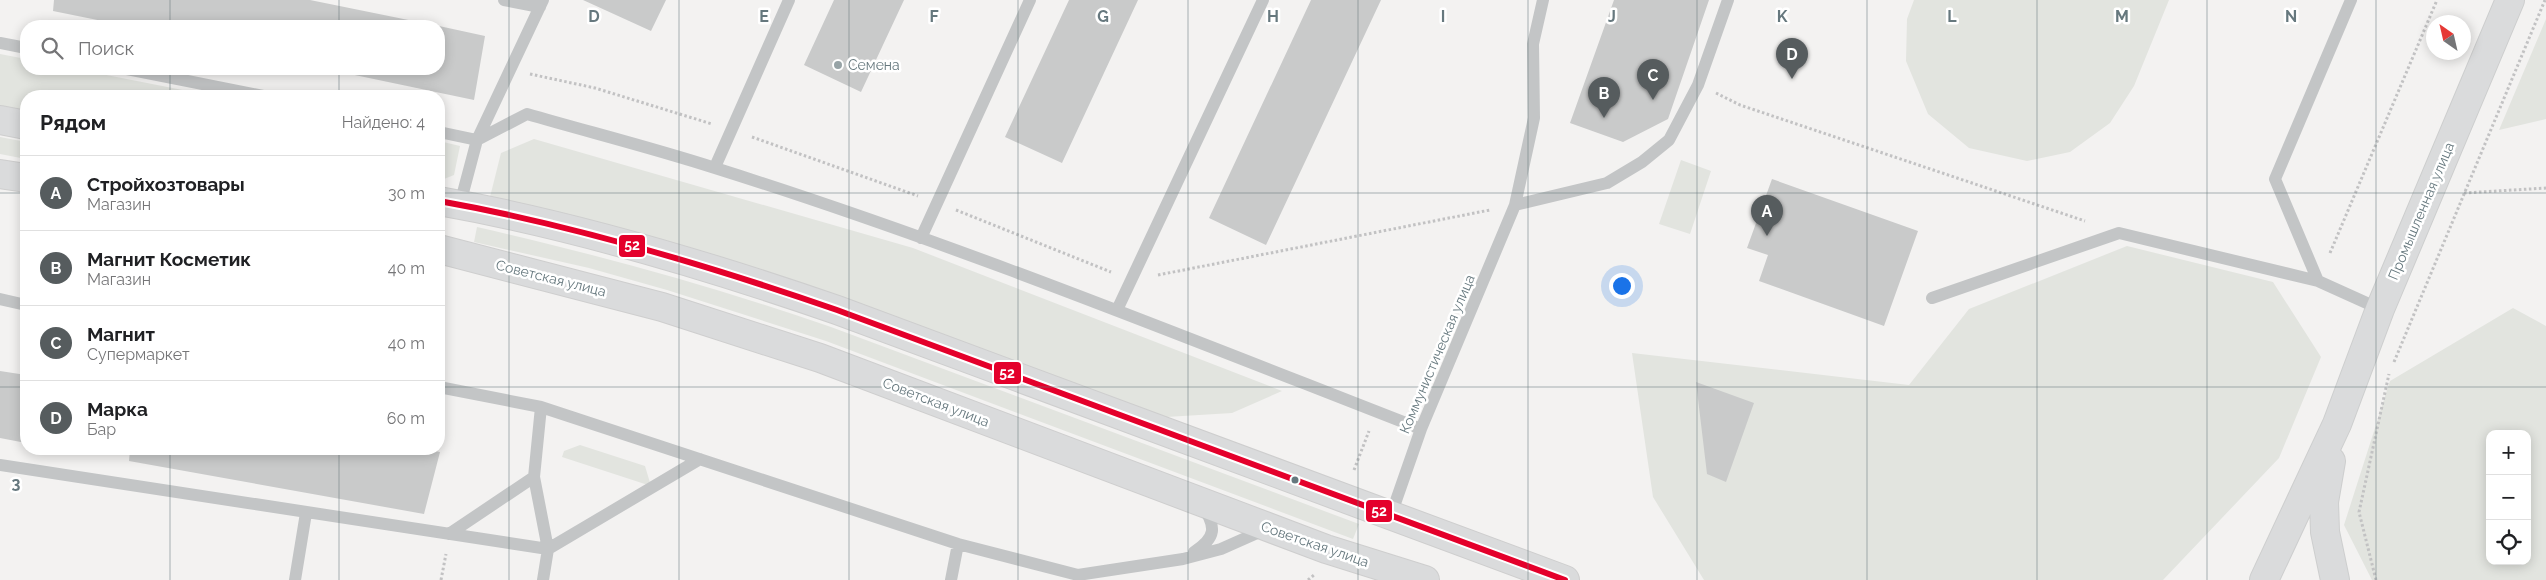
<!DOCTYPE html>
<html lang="ru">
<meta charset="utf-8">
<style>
body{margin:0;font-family:Raleway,sans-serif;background:#f6f6f6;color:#202124}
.controls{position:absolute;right:15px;bottom:15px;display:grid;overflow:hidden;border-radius:10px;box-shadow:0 2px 12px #0003}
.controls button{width:45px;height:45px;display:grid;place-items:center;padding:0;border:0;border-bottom:1px solid #e0e0e0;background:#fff;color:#202124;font:25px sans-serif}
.compass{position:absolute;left:2426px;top:15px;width:45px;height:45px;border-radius:50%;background:#fff;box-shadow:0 2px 12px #0003;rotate:326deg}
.you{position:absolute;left:1621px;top:285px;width:18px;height:18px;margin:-12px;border:4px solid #fff;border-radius:50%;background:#1a73e8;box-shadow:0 0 0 8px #1a73e833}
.badge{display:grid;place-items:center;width:32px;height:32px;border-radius:50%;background:#565c5e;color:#fff;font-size:16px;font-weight:700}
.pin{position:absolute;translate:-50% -41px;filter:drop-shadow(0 1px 2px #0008)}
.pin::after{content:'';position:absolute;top:26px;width:18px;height:15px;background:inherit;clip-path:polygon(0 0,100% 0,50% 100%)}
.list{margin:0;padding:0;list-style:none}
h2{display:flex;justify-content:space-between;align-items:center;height:65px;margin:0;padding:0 20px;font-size:21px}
h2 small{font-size:16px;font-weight:400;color:#757577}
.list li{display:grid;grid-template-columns:32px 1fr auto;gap:15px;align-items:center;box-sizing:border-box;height:75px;padding:0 20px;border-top:1px solid #e0e0e0}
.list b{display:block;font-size:19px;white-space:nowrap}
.list p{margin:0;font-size:16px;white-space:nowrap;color:#757577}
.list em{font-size:16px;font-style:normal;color:#757577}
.icon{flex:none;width:28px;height:28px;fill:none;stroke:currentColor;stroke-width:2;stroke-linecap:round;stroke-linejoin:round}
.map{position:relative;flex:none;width:2546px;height:580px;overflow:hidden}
.search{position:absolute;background:#fff;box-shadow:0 2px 12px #0003;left:20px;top:20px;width:425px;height:55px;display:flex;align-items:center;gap:12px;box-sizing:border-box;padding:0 18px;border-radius:20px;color:#757577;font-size:19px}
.panel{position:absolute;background:#fff;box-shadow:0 2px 12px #0003;left:20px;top:90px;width:425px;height:365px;border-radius:20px}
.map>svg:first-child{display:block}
</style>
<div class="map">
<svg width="2546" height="580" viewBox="0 0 2546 580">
<rect width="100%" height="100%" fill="#f3f2f1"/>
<path fill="#e2e4df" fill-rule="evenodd" d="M1914,0h255l-35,86 -24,37 -40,29 -43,9 -58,-13 -41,-34 -22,-53 1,-42z
M2546,19v100l-47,11z
M0,54l26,5v10h50l137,27h-187v17l-26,-4z
M0,137l26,5v17l-26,-5z
M534,139l379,109 369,143 -50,22 -66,4 -372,-136 -304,-84 11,-44z
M439,141l21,5 -6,29 -15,6z
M1681,160l30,11 -21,63 -31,-10z
M477,227c122,28 236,59 354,100l528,197 -6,15 -527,-198 -159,-51 -78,-22 -115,-26z
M2127,246l146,36 48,75 -42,101 -116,122h-459l-51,-83 -21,-144 277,32 60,-76z
M2513,308l33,18v254h-174l-28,-55 46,-144zM2490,434h37v127h-37z
M580,445l65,21 6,20 -89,-29 2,-6z"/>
<path fill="#c9caca" d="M54,0h256l128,26h-311l-74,-15z
M583,0h83l-15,31z
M834,0h70l-43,92 -57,-27z
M1069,0h69l-76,163 -57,-26z
M1311,0h70l-115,245 -57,-27z
M1614,0h95l-41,119 -45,23 -53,-19z
M439,26l46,10 -11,64 -148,-31h113z
M1772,179l146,52 -34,95 -125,-45 9,-26 -21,-7z
M0,371l26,4v68l-26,-5z
M1696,382l58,21 -28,79 -19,-8z
M130,449h294l16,3 -16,62 -295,-53z"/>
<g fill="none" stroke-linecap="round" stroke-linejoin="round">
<defs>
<path id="secondary" d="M2331,461l-7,41 1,30 10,48
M2264,580l73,-156 43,-115 130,-309"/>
<path id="primary" d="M0,120l26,5
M0,174l26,4
M439,201c135,24 268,64 398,109l728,270
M439,249l223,58 158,51 506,191 99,31"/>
</defs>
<use href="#secondary" stroke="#cdcece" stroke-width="30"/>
<use href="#primary" stroke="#cecece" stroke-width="30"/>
<path stroke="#c2c2c3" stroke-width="3" stroke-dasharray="2.5 2.5" stroke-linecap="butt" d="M530,74l65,14 117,36
M1716,93l24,12 345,116
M752,137l166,59
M2464,193l82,-5
M956,210l155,62
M2330,253l107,-253
M1158,275l332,-65
M2394,362l151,-362
M1354,470l15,-39
M441,580l5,-26
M1308,580l6,-5
M2376,580l-17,-68 30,-138"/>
<path stroke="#c3c5c6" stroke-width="12" d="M504,0l36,7
M0,43l26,5
M127,69l136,27
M439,132l38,8 50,-26c62,18 126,34 188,54 239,75 472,170 706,261
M715,167l74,-167
M460,204l17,-64 66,-140
M1515,205l92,-22 35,-21 27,-22 29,-55 30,-85
M921,238l109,-238
M2318,281l-43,-102 76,-179
M1932,298l187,-65 199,48 62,28
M0,299l26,6
M1117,310l146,-310
M439,387l102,20 417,137 120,31 105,-16 38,-10 45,-20
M541,407l-7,70 14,72 -5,31
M0,465l548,84 152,-90
M1391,515l30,-86 94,-224 19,-87 -1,-74 10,-44
M449,534l85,-57
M1194,552c22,-14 23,-25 8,-47
M295,580l11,-67
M951,580l7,-36"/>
<use href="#secondary" stroke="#dadbdc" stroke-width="28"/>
<use href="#primary" stroke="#dadbdc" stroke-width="28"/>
<defs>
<path id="bus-1" d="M439,201c135,24 268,64 398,109l728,270"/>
</defs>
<use href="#bus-1" stroke="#fff" stroke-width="10"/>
<use href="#bus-1" stroke="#e4002b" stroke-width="6"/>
</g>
<path fill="none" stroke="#66787e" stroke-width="1" stroke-opacity="0.55" d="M170,0v26M339,0v26M509,0v580M679,0v580M849,0v580M1018,0v580M1188,0v580M1358,0v580M1528,0v580M1697,0v580M1867,0v580M2037,0v580M2207,0v580M2376,0v580M170,69v27M339,69v27M0,193h26M439,193h2107M0,387h26M439,387h2107M170,449v131M339,449v131"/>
<circle fill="#97a3a6" stroke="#fff" stroke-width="2" cx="838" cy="65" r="5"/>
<circle fill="#66787e" stroke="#fff" stroke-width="2" cx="1295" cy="480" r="4.5"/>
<g text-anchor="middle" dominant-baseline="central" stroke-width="5" stroke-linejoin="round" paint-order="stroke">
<g font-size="14" fill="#66787e" stroke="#fff" text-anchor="start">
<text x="848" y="65">Семена</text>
</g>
<g font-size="14" fill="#66787e" stroke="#fff">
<text transform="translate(2421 211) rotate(-67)">Промышленная улица</text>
<text transform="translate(551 278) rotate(14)">Советская улица</text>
<text transform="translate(1437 354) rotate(-67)">Коммунистическая улица</text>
<text transform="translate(936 402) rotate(21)">Советская улица</text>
<text transform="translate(1315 544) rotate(19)">Советская улица</text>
</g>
</g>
<g font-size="16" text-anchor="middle" font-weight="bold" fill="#66787e" stroke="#fff" stroke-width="5" stroke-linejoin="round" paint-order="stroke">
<text x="594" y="22">D</text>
<text x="764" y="22">E</text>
<text x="934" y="22">F</text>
<text x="1103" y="22">G</text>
<text x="1273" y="22">H</text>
<text x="1443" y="22">I</text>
<text x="1612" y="22">J</text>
<text x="1782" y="22">K</text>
<text x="1952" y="22">L</text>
<text x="2122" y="22">M</text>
<text x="2291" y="22">N</text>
<text x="16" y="489">3</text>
</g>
<g stroke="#fff" stroke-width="2">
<rect x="618" y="234" width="28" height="24" rx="5" fill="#e4002b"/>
<rect x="993" y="361" width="29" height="24" rx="5" fill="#e4002b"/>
<rect x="1365" y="499" width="28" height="24" rx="5" fill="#e4002b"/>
</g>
<g font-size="14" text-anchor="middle" font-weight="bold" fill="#fff">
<text x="632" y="250">52</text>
<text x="1007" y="378">52</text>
<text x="1379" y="516">52</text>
</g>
</svg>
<div class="controls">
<button>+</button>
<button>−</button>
<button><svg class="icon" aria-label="locate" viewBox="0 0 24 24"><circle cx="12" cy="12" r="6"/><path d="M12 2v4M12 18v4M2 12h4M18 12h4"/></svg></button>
</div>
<svg class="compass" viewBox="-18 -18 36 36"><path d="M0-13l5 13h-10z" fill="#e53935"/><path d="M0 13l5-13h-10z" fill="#757577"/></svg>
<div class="you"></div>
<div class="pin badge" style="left:1767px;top:236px">A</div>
<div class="pin badge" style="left:1604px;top:118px">B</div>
<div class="pin badge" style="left:1653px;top:100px">C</div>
<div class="pin badge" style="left:1792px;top:79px">D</div>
<div class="search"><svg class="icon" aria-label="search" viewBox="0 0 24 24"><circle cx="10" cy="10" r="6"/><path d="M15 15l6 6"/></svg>Поиск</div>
<section class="panel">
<h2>Рядом<small>Найдено: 4</small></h2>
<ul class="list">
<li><span class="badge">A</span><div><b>Стройхозтовары</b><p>Магазин</p></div><em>30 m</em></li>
<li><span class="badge">B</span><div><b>Магнит Косметик</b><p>Магазин</p></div><em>40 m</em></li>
<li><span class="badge">C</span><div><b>Магнит</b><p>Супермаркет</p></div><em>40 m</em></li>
<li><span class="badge">D</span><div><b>Марка</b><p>Бар</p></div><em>60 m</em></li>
</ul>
</section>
</div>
